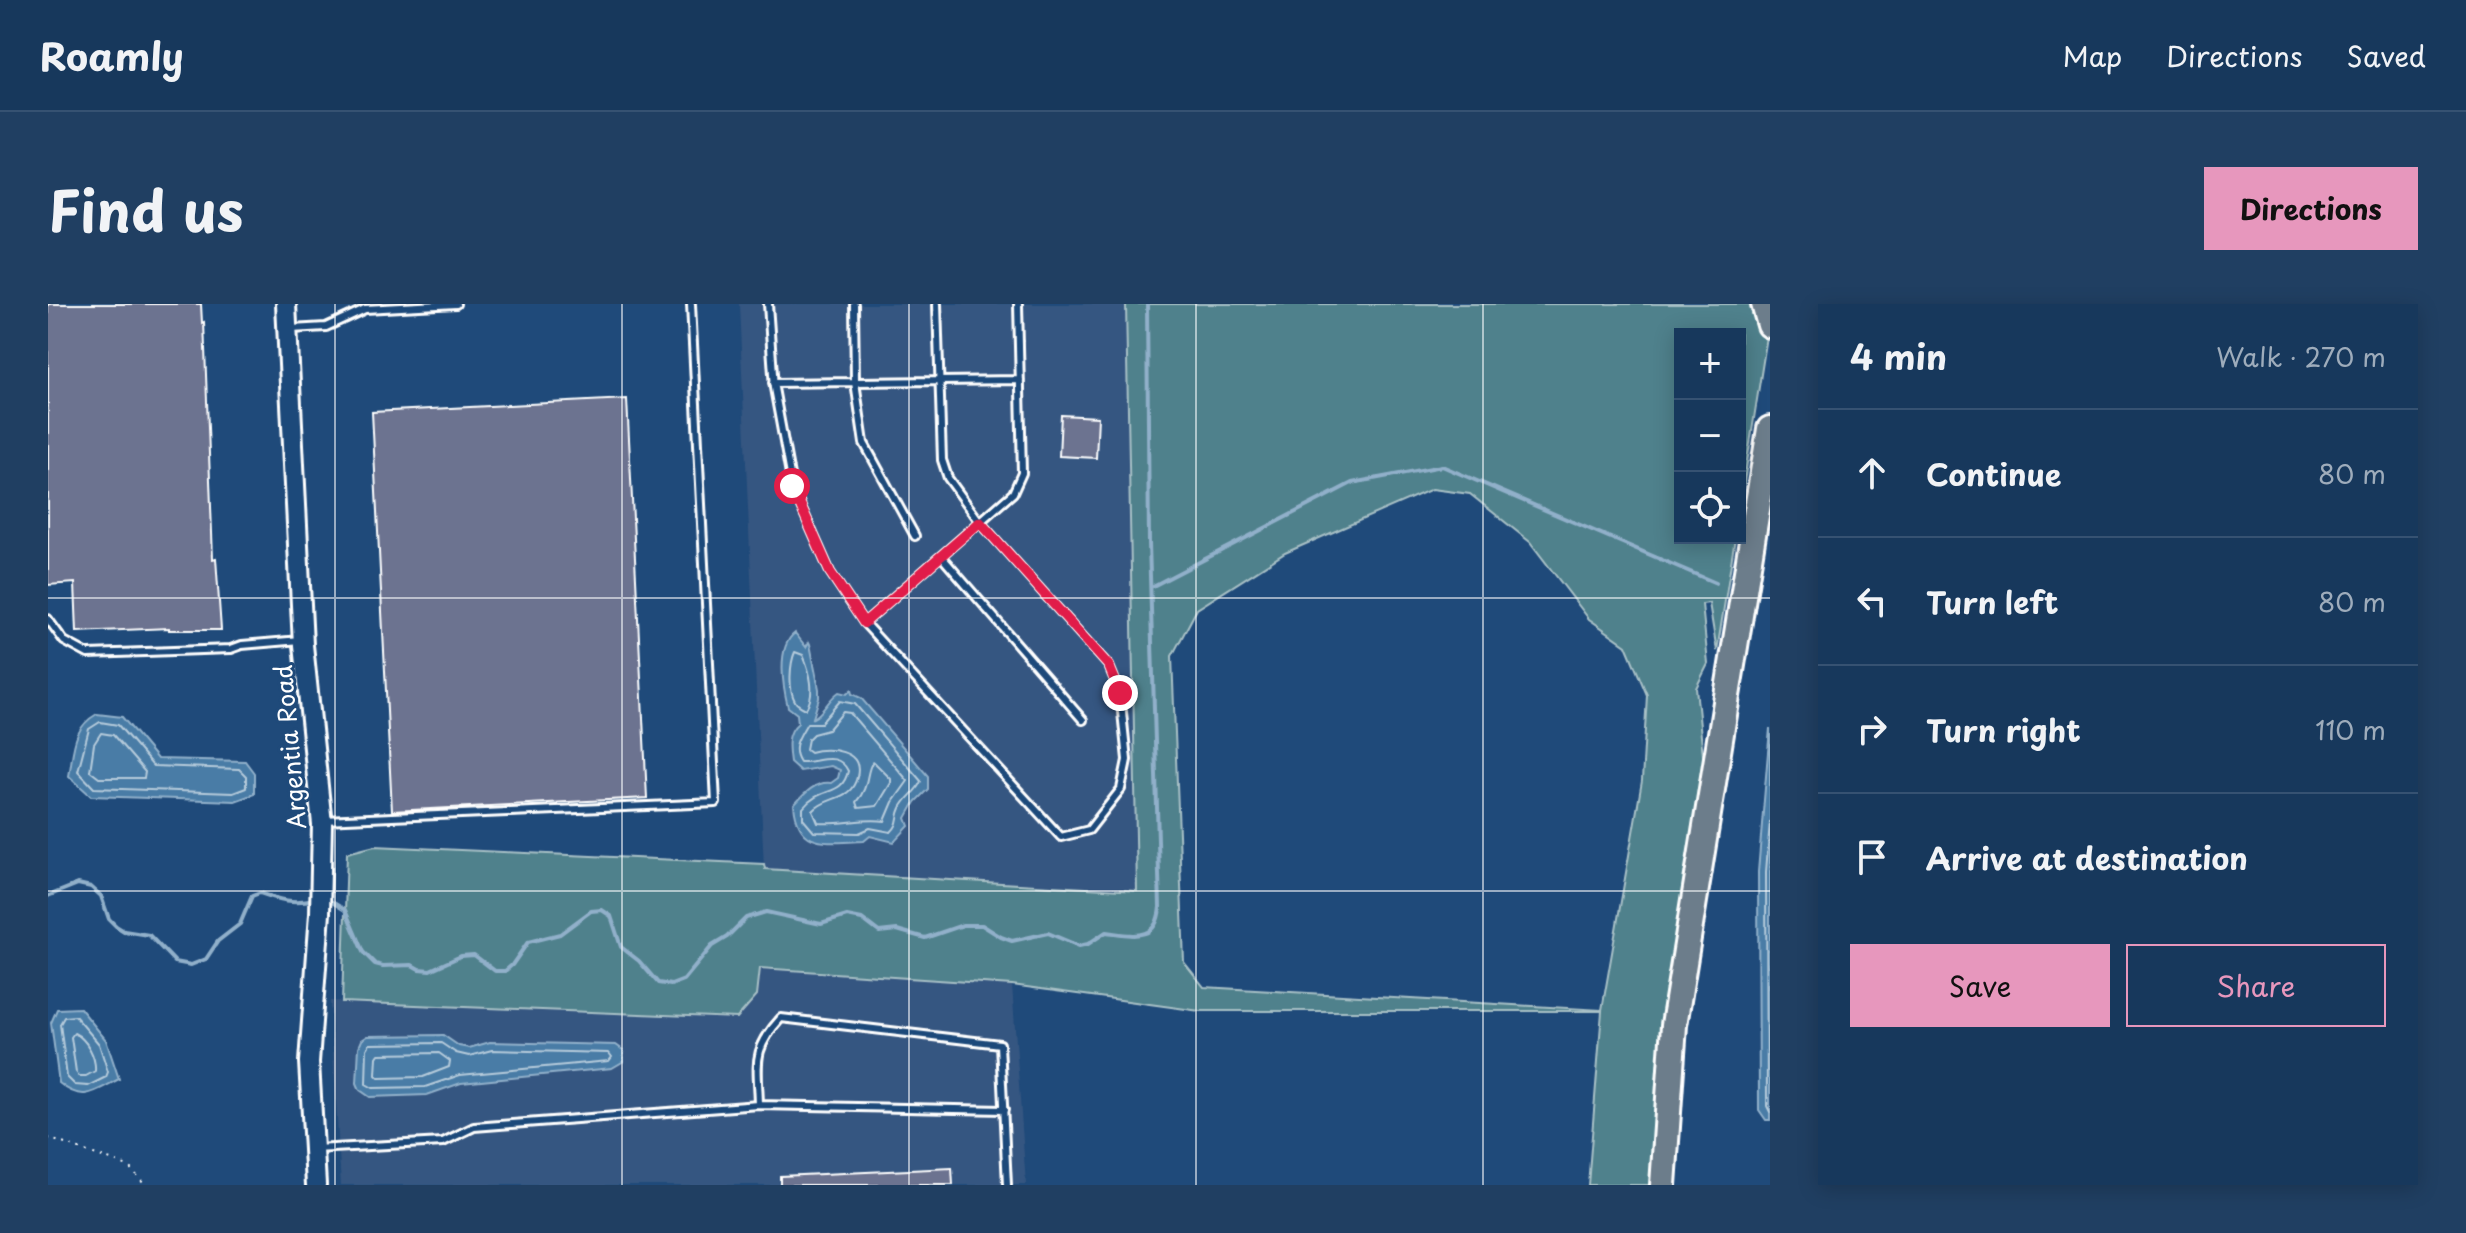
<!DOCTYPE html>
<meta charset="utf-8">
<style>
body{margin:0;font-family:"Playpen Sans",sans-serif;background:#203f62;color:#f1f3f6}
.controls{position:absolute;right:24px;top:24px;display:grid;overflow:hidden;border-radius:0px;box-shadow:0 4px 20px #0003}
.controls button{width:72px;height:72px;display:grid;place-items:center;padding:0;border:0;border-bottom:2px solid #365272;background:#17385c;color:#f1f3f6;font:40px sans-serif}
.stop{position:absolute;width:24px;height:24px;margin:-18px;border:6px solid #e11d48;border-radius:50%;background:#fff}
.stop.end{background:#e11d48;border-color:#fff;box-shadow:0 2px 8px #0008}
.list{margin:0;padding:0;list-style:none}
h2{display:flex;justify-content:space-between;align-items:center;height:104px;margin:0;padding:0 32px;font-size:34px}
h2 small{font-size:26px;font-weight:400;color:#9eacbb}
.list li{display:grid;grid-template-columns:52px 1fr auto;gap:24px;align-items:center;box-sizing:border-box;height:128px;padding:0 32px;border-top:2px solid #365272}
.list b{display:block;font-size:30px;white-space:nowrap}
.list em{font-size:26px;font-style:normal;color:#9eacbb}
.actions{display:flex;gap:16px;padding:24px 32px}
.actions a{flex:1;padding:18px 0;border:2px solid #e797bd;border-radius:0px;text-align:center;font-size:28px;color:#e797bd}
.actions .main{background:#e797bd;color:#111}
.icon{flex:none;width:44px;height:44px;fill:none;stroke:currentColor;stroke-width:2;stroke-linecap:round;stroke-linejoin:round}
.map{position:relative;flex:none;width:1722px;height:881px;overflow:hidden;border-radius:0px}
header{display:flex;align-items:center;gap:48px;box-sizing:border-box;height:112px;padding:0 40px;background:#17385c;border-bottom:2px solid #365272}
header strong{font-size:38px}
nav{display:flex;gap:44px;margin-inline-start:auto;font-size:28px}
.intro{display:flex;align-items:center;justify-content:space-between;box-sizing:border-box;height:192px;padding:0 48px}
h1{margin:0;font-size:56px}
.button{padding:20px 36px;border-radius:0px;background:#e797bd;color:#111;font-size:28px;font-weight:700}
main{display:flex;gap:48px;padding:0 48px}
aside{flex:1;background:#17385c;border-radius:0px;box-shadow:0 4px 20px #0003}
.map>svg:first-child{display:block}
</style>
<header>
<strong>Roamly</strong>
<nav><a>Map</a><a>Directions</a><a>Saved</a></nav>
</header>
<div class="intro"><h1>Find us</h1><a class="button">Directions</a></div>
<main>
<div class="map">
<svg width="1722" height="881" viewBox="0 0 1722 881">
<rect width="100%" height="100%" fill="#1f4a7a"/>
<filter id="ink" filterUnits="userSpaceOnUse"><feTurbulence type="fractalNoise" baseFrequency=".0125" numOctaves="2"/><feDisplacementMap in="SourceGraphic" scale="16" xChannelSelector="R" yChannelSelector="G"/><feConvolveMatrix kernelMatrix="1 2 1 2 8 2 1 2 1" color-interpolation-filters="sRGB"/></filter>
<g filter="url(#ink)">
<path fill="#365681" d="M691,0h387l12,587 -374,-22z
M711,663l253,18 14,200h-685l-11,-184 407,17 20,-23z"/>
<path fill="#50818c" stroke="#a8c0c6" stroke-width="2" fill-rule="evenodd" d="M1078,0h631l10,32 -27,171v-173h-60v204h55l-18,113 -8,-48 -7,1 6,60 -12,24 8,77 -37,223 -12,128 1,69h-68l14,-174h-402l-188,-26 -252,-17 -3,27 -20,23 -395,-16 5,-149 28,-7 389,18 1,5 372,22zM1384,185l38,5 60,48 59,77 37,26 21,50 -5,86 -40,229 -398,-23 -20,-25 -12,-306 25,-47 88,-56z"/>
<path fill="#487ca6" stroke="#91b0ca" stroke-width="2" d="M747,329l11,14 3,-5 1,2 9,45v9l-6,20c10,-4 15,-19 26,-26l8,2 4,-4 1,4 9,4 67,78v13l-13,13 -9,16 3,8 -15,16 -24,-6 -6,5c-36,1 -66,10 -70,-36 10,-11 21,-24 37,-22l7,-5 2,-8 -9,-4 -31,5 -10,-9c-2,-15 -4,-29 8,-39l-1,-9 -9,-7c-5,-20 -12,-60 7,-74z
M49,410l25,3 35,42 88,2 9,12v21l-19,7 -144,-5 -22,-20c5,-26 3,-48 28,-62z
M1722,424v392h-4l-7,-10 -1,-238z
M32,704l26,32 13,39c-25,13 -36,24 -60,4l-8,-60 6,-14z
M395,731l16,11 10,2 21,-6 126,3 7,5 1,11 -12,7 -151,15 -34,12 -57,2 -10,-7 -3,-7 2,-36 3,-7 6,-4z"/>
<g fill="none" stroke-linecap="round" stroke-linejoin="round">
<path stroke="#b6cbdb" stroke-width="2" d="M747,348l8,3c7,16 13,39 3,54 -4,-2 -9,-4 -11,-8 -7,-12 -5,-38 0,-49z
M792,397l15,3 66,77c-3,10 -15,16 -20,27 -5,10 -1,16 -10,24l-21,-4 -11,5 -45,-1 -11,-13v-11c18,-23 39,-10 45,-37 -10,-21 -30,-8 -48,-9 -10,-15 0,-26 7,-39h14z
M795,408l7,1 58,68 -15,21 -8,19c-23,-3 -43,4 -67,2l-5,-12c14,-16 38,-9 44,-34 7,-28 -29,-30 -47,-25l-4,-3 2,-10 5,-5 15,-4z
M52,418l18,3 35,41 86,3 7,7v12l-13,5 -139,-5 -16,-17 11,-42z
M53,429l12,2 32,37 -1,6h-45l-9,-7 4,-27z
M825,457l18,18v4l-14,23 -19,2 -2,-6c14,-15 9,-30 17,-41z
M1722,517l-4,51 1,234 3,6
M27,712l24,28 9,28 -2,5 -18,9 -13,-1 -8,-8 -7,-53 4,-7z
M26,729c13,6 22,24 21,38l-9,5h-7l-3,-4 -5,-35z
M393,739l15,10 13,3 23,-6 117,3 3,4 -3,4 -149,14 -35,12 -52,1 -7,-4 1,-35 3,-5z
M391,749l11,8 -1,6 -26,10 -44,1 -3,-3 1,-18 2,-3z"/>
<path stroke="#91b0ca" stroke-width="4" d="M1103,283l201,-104 90,-17 274,117
M0,592l30,-12 13,3 10,9 8,23 7,7 8,5 25,4 26,27 16,3 15,-6 12,-18 22,-17 12,-28 8,-3c20,7 33,11 55,6
M279,595l18,11 18,42 12,12 8,2 29,-1 7,4 11,1 31,-14 13,-1 21,16h10l7,-6 16,-23 32,-8 31,-23 11,-1 9,6 10,31 18,14 19,22 13,2 13,-5 28,-34 15,-9 19,-19 20,-6 55,12 26,-8 15,3 17,13 18,-2 28,8 38,-13h19l19,12 11,4 36,-8 31,13 9,-2 18,-12c26,3 51,11 54,-25l-11,-364 -2,-239"/>
</g>
<path fill="#6c7390" stroke="#fff" stroke-width="2" d="M0,0h153l1,19 2,-1 9,237 3,-1 5,72h-52v-2l-92,4 -2,-49 -27,2z
M579,95l20,399 -255,13 -20,-399z
M1013,111l37,2 -2,41 -37,-2z
M904,864l1,17h-173v-9z"/>
<g fill="none" stroke-linecap="round" stroke-linejoin="round">
<defs>
<path id="lane" d="M720,0l6,84 18,98 38,86 34,51 197,214 28,-7 32,-41 6,-29 -7,-67 -11,-27 -129,-144 -32,-44 -6,-18 -5,-156
M806,0l1,78 9,61 51,93
M243,25l35,-2 39,-18 91,-5
M725,79l247,-3
M893,252l142,164
M0,315l16,22 24,13 143,-5 11,-4 58,-5
M816,319l149,-130 9,-20 -4,-169
M275,516l393,-17 -25,-499
M956,806l-245,-5c-1,-42 -8,-54 22,-87l219,26 7,141
M267,845l128,-7 31,-15 285,-22"/>
<path id="secondary" d="M238,0l17,341 19,179 -2,89 -11,149 7,123"/>
<path id="highway" d="M1716,0l6,21
M1615,881l11,-160 96,-596"/>
</defs>
<use href="#lane" stroke="#fff" stroke-width="12"/>
<use href="#secondary" stroke="#fff" stroke-width="24"/>
<use href="#highway" stroke="#fff" stroke-width="30"/>
<path stroke="#fff" stroke-width="2" stroke-dasharray="2 6" stroke-linecap="butt" d="M0,834l80,28 18,19"/>
<use href="#lane" stroke="#1f4a7a" stroke-width="6"/>
<use href="#secondary" stroke="#1f4a7a" stroke-width="18"/>
<use href="#highway" stroke="#6c7d8b" stroke-width="24"/>
</g>
</g>
<g fill="none" stroke-linecap="round" stroke-linejoin="round" filter="url(#ink)">
<path stroke="#e11d48" stroke-width="10" d="M744,182l38,86 34,51 116,-101 129,144 11,27"/>
</g>
<path fill="none" stroke="#fff" stroke-width="2" stroke-opacity="0.55" d="M287,0v881M574,0v881M861,0v881M1148,0v881M1435,0v881M0,294h1722M0,587h1722"/>
<g text-anchor="middle" dominant-baseline="central" stroke-width="6" stroke-linejoin="round" paint-order="stroke">
<g font-size="24" fill="#fff" stroke="#1f4a7a">
<text transform="translate(241 443) rotate(-95)">Argentia Road</text>
</g>
</g>
</svg>
<div class="controls">
<button>+</button>
<button>−</button>
<button><svg class="icon" aria-label="locate" viewBox="0 0 24 24"><circle cx="12" cy="12" r="6"/><path d="M12 2v4M12 18v4M2 12h4M18 12h4"/></svg></button>
</div>
<div class="stop" style="left:744px;top:182px"></div>
<div class="stop end" style="left:1072px;top:389px"></div>
</div>
<aside>
<h2>4 min<small>Walk · 270 m</small></h2>
<ul class="list">
<li><svg class="icon" aria-label="ahead" viewBox="0 0 24 24"><path d="M12 20V5M6 11l6-6 6 6"/></svg><div><b>Continue</b></div><em>80 m</em></li>
<li><svg class="icon" aria-label="left" viewBox="0 0 24 24"><path d="M17 20v-9H6M10 6l-5 5 5 5"/></svg><div><b>Turn left</b></div><em>80 m</em></li>
<li><svg class="icon" aria-label="right" viewBox="0 0 24 24"><path d="M7 20v-9h11M14 6l5 5-5 5"/></svg><div><b>Turn right</b></div><em>110 m</em></li>
<li><svg class="icon" aria-label="arrive" viewBox="0 0 24 24"><path d="M6 21V4h12l-3 4 3 4H6"/></svg><div><b>Arrive at destination</b></div></li>
</ul>
<div class="actions"><a class="main">Save</a><a>Share</a></div>
</aside>
</main>
